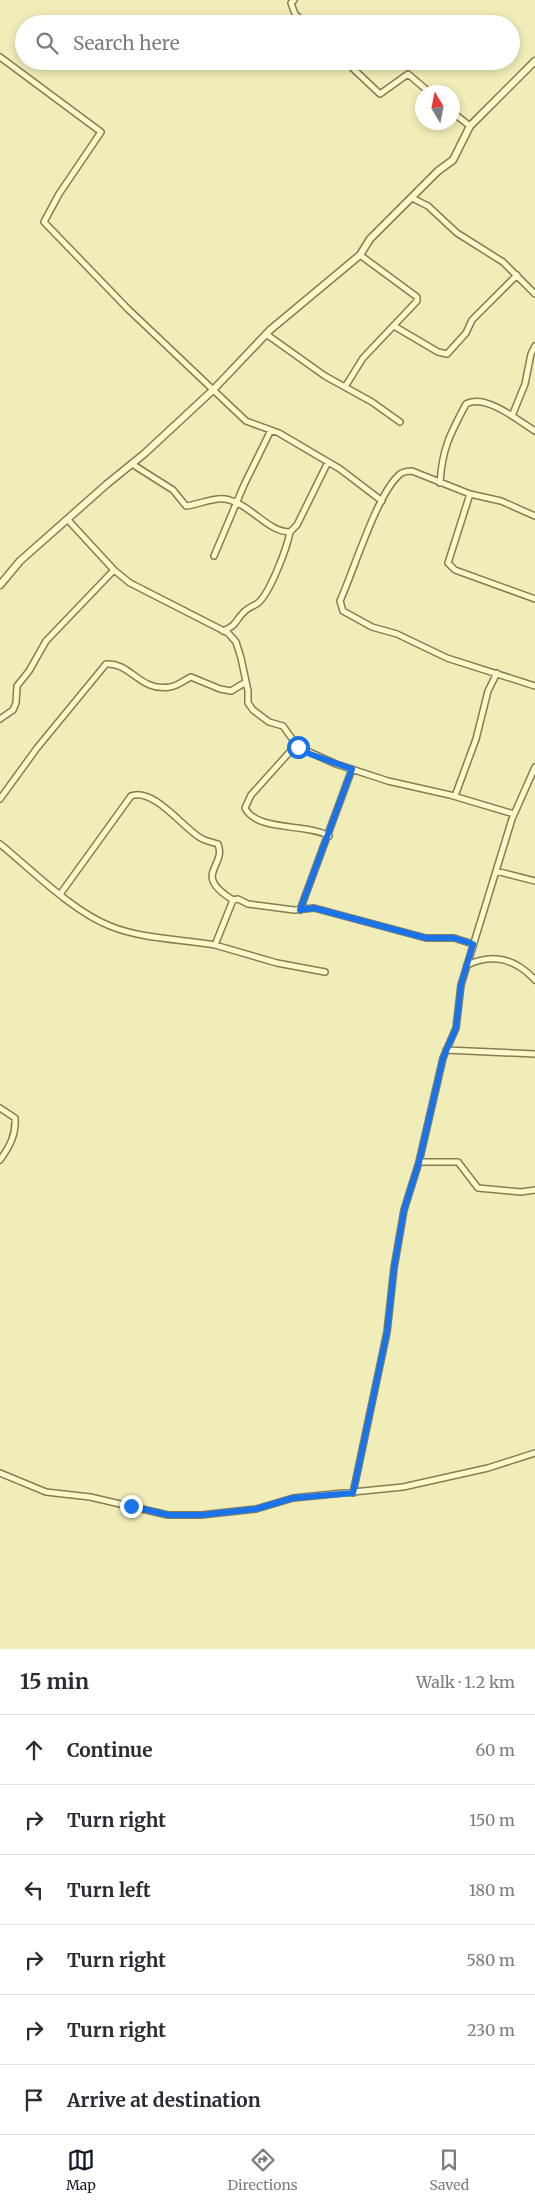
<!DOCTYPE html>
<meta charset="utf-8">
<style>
body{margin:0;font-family:Merriweather,serif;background:#f2f2f3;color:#2b2b33}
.compass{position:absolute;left:415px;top:85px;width:45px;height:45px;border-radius:50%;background:#fff;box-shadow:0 2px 8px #0003;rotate:350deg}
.stop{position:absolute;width:15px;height:15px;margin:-11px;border:4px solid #1a73e8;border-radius:50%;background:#fff}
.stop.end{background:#1a73e8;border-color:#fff;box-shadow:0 1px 5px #0008}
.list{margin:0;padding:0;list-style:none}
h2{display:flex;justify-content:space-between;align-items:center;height:65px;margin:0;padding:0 20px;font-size:21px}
h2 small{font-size:16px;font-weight:400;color:#7c7c81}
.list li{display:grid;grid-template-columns:32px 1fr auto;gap:15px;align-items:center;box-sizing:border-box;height:70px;padding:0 20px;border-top:1px solid #e1e1e2}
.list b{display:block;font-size:19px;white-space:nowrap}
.list em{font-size:16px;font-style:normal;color:#7c7c81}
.icon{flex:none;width:28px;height:28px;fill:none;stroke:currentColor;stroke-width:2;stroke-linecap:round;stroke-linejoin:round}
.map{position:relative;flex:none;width:535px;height:1649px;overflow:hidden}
.search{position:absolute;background:#fff;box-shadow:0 2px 8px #0003;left:15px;right:15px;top:15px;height:55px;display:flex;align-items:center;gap:12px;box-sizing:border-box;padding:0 18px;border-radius:28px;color:#7c7c81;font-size:19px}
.sheet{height:485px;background:#fff}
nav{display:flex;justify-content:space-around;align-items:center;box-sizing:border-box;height:70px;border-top:1px solid #e1e1e2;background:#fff;font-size:14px;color:#7c7c81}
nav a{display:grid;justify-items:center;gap:2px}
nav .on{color:#111827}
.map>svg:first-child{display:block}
</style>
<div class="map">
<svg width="535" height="1649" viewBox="0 0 535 1649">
<rect width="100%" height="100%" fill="#f0edb9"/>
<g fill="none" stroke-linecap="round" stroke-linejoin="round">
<defs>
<path id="minor" d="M294,0l-3,3 4,11 11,10
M0,57l101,75 -42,62 -15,28 84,87 118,112 33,12 61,36 42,32
M345,61l35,33 28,-20 21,18
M452,112l18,14
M412,198l16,8 29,27 46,29 32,32
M394,326l44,26 9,2 19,-21 6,-13 45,-45
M266,334l59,42 47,26 28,20
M345,387l18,-29 54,-57v-4l-57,-42
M512,416l13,-32 6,-30 4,-8
M132,464l41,26 13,16c12,-1 27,-9 39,-7 25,4 42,33 65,33l7,-7 31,-63
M440,483c2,-34 10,-49 26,-79 19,-11 53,17 69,27
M470,494l-58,-23c-6,0 -11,1 -14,5 -22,21 -44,94 -58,125l3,10 29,16 25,7 50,24 88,28
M535,516l-34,-15 -31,-7 -22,69 7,7 80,29
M68,520l46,50 16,13 98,50 8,9 5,16 7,33v12l5,7 16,12 14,4 15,21 38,17 52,17 62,14 64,19
M214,556l30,-71 27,-55
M223,631c16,-7 11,-10 22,-20 4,-4 9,-5 13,-8 12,-10 29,-55 32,-71
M0,719l13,-9 3,-7 1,-17 12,-15 17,-30 68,-71
M296,745l-45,50 -6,13c12,24 62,15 84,28
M455,796l21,-57 12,-48 9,-18
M0,799l37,-51 69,-84c25,-2 33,28 64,23 8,-1 14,-7 21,-10l29,12 11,2 15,-9
M0,844c32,26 72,67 110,82 32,13 71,13 105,19l18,-45 5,-1 10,5 46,6 20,-2 112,30h28l19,6
M496,871l39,10
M61,893l70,-97c21,-9 51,30 68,41 6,4 12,5 19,7 9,23 -27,30 15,56
M300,910l52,-141
M215,945l62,18 48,9
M467,965c26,-12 49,-6 68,15
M446,1050l89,4
M0,1108l15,10c1,17 -5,28 -15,42
M419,1162h39l20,26 43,4 14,-2
M0,1473l46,19 44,5 78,18h33l55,-6 37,-11 110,-11 85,-19 47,-15
M353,1493l34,-161 7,-64 10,-58 15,-48 24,-104 13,-30 5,-43 51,-166 23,-52"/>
<path id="tertiary" d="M0,585l20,-24 87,-77 37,-30 69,-64 57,-60 90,-75 10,-16 68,-68 15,-11 17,-34 65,-65"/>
</defs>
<use href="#minor" stroke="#877c53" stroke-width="8"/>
<use href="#tertiary" stroke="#877c53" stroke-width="9"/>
<use href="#minor" stroke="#fbf9cc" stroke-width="5"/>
<use href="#tertiary" stroke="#fbf9cc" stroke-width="6"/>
</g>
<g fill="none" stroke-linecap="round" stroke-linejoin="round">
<path stroke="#1a73e8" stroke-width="6" d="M131,1506l37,9h33l55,-6 37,-11 60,-5 34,-161 7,-64 10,-58 15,-48 24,-104 13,-30 5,-43 12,-41 -19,-6h-28l-112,-30 -14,2 52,-141 -42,-15 -12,-7"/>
</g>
</svg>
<svg class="compass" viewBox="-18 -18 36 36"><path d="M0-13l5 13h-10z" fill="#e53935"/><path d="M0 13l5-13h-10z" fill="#7c7c81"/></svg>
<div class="stop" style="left:298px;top:747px"></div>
<div class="stop end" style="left:131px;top:1506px"></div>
<div class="search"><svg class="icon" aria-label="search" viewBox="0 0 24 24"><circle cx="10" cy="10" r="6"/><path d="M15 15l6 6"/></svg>Search here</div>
</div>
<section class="sheet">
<h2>15 min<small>Walk · 1.2 km</small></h2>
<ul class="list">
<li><svg class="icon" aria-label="ahead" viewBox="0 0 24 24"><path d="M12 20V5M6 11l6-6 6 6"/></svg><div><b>Continue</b></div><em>60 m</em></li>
<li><svg class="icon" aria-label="right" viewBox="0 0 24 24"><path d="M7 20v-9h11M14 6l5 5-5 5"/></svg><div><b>Turn right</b></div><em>150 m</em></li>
<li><svg class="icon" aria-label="left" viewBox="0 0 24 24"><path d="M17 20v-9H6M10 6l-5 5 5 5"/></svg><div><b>Turn left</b></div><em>180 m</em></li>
<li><svg class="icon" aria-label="right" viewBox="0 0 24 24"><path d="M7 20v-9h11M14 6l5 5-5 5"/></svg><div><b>Turn right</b></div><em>580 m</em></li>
<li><svg class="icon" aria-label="right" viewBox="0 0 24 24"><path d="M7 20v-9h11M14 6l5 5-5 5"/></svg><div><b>Turn right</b></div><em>230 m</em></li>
<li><svg class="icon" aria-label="arrive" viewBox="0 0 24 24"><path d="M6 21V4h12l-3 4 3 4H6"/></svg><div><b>Arrive at destination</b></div></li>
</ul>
</section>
<nav>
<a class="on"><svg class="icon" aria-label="map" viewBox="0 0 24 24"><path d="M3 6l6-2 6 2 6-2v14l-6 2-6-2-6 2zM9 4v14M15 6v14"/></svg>Map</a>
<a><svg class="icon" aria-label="directions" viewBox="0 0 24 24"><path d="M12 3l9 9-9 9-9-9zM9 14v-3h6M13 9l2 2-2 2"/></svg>Directions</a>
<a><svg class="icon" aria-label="saved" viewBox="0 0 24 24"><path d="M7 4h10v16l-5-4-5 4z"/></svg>Saved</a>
</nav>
